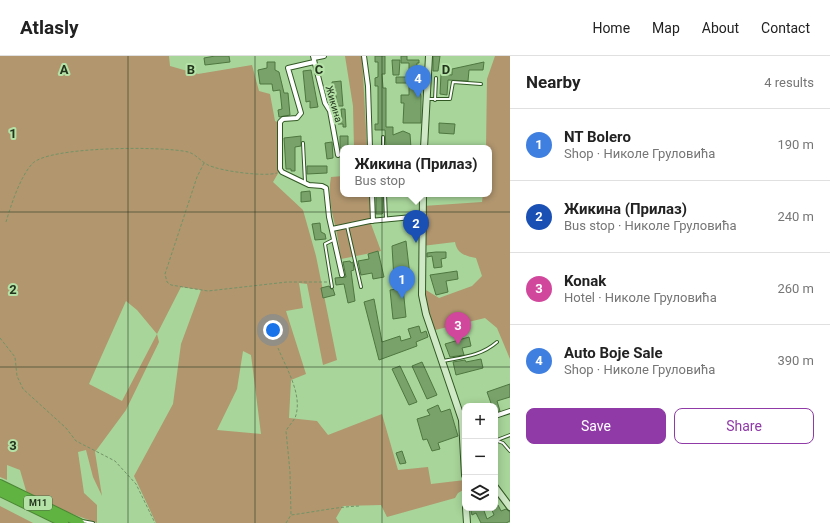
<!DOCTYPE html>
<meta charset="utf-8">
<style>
body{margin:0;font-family:Roboto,sans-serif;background:#f2f2f2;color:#222}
.controls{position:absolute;right:12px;bottom:12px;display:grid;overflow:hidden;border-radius:8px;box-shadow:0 2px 10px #0003}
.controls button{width:36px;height:36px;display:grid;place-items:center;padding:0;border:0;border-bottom:1px solid #e0e0e0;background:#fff;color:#222;font:20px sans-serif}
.you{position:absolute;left:273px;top:274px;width:14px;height:14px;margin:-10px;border:3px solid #fff;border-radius:50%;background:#1a73e8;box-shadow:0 0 0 6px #1a73e833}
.badge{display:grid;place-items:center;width:26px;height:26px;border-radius:50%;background:#8f3aa7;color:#fff;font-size:13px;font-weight:700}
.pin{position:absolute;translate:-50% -33px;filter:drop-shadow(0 1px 2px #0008)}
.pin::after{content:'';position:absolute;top:21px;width:14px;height:12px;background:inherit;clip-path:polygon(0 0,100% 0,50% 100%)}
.popup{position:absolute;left:340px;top:89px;width:152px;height:52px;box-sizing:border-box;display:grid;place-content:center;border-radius:8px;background:#fff;filter:drop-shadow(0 1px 3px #0005);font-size:13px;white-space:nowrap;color:#767676}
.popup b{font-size:15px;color:#222}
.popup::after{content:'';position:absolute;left:50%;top:100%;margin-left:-8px;border:8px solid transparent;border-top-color:#fff}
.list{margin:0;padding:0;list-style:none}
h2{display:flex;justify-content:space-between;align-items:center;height:52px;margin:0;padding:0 16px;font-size:17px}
h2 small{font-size:13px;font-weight:400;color:#767676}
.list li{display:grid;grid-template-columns:26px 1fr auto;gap:12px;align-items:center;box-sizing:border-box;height:72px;padding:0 16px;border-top:1px solid #e0e0e0}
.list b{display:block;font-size:15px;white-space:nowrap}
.list p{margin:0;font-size:13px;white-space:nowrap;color:#767676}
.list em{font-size:13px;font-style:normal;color:#767676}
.actions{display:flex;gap:8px;padding:12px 16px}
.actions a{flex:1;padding:9px 0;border:1px solid #8f3aa7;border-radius:8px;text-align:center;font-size:14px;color:#8f3aa7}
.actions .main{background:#8f3aa7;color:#fff}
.icon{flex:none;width:22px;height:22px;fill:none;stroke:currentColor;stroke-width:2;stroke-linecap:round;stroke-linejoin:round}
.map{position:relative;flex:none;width:510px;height:467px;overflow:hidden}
header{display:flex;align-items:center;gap:24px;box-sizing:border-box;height:56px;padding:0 20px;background:#fff;border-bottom:1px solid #e0e0e0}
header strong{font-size:19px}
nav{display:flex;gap:22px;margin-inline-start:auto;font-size:14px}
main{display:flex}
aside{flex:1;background:#fff}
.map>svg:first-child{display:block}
</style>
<header>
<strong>Atlasly</strong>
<nav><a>Home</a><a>Map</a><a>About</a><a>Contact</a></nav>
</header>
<main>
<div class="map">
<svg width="510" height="467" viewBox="0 0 510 467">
<rect width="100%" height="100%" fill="#a8d59a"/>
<path fill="#b1966e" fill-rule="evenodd" d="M0,0h169l1,10 28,8 54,-9 7,26 11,3 5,27 5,2v47l-7,12 30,28 13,46 21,104 -14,5 -16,-81 -8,-1 4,25 -17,3 20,63 -15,6 -2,38 28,3 11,14 54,-21 16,56 30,-3 3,17 34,-4v9l-7,4 -3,5 -68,19 -6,-12 -38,1 -7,12 3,5h-183l-22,-47 39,-72 8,-60 20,-54 -20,-3 -24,47 2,8 -33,68 -31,42 7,44 -9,-19 -7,-27 -8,2 6,41 13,12v18l-41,-15 -29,-14 -7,-24 -13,-5v15l-7,-3zM126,245l11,9 20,24 -35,67 -33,-17zM243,295l8,4 10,79 -44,-4 20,-41z
M345,0h17l5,92h-13l-1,-42z
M495,0h15v303l-13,-31 -12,-10 -54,13 -10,-44 18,11 33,-12 10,-10 -6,-18c-10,-2 -19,-4 -21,-16l-33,4 1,-40 59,-4 1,-8h6v-46h-3l1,-69z
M343,120v18h27l1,30 10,27 -40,8 -5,-31 3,-2 -4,-1c-4,-15 -7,-32 -4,-48z
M0,450l33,17h-33z"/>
<path fill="#78a26a" stroke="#4e7740" d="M215,0h14l1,6 -25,3 -1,-7z
M375,0h10v18h-3l1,14h3v39h7v8l10,-4 7,3 1,14h-25l-1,-18h-10v-6h3v-38h-3v-8l3,-1v-15h-3z
M401,0h6v4h12v3h-2l-1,29h4l1,4v27h-18l1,-20h-3v-8h8v-12h-13v-6h13v-14h-8z
M433,0h7l-2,15h-5z
M392,4h8l-1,15h-6z
M267,6h8v8l4,2 5,21h4l2,22 -11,2 -1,-7 4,-1 -2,-19 -7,1 -1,-7h-12l-2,-14 9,-2z
M484,6l-1,8h-14l-1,11 -20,-1 -1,15 -7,-1 1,-20 11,1v-6z
M311,14l7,37 -8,1v-7l-4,1 -3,-31z
M341,25l2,25h-6l-1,-10h-3l-1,-14z
M341,53h4l1,18h-3v-3h-5l-1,-5h5z
M439,67l16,1 -1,10 -15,-1z
M301,80v10l-6,1v24h-4v-2h-5l-2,-31z
M340,80h8v12h-8z
M332,86l1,16 -6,1 -2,-16z
M307,110h20v7l-20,1z
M310,135l1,10 -10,1v-10z
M376,138h7v19l-1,1h-6z
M320,167l1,9 4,2 1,5 -11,1 -3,-16z
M406,185l4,35 -16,4 -2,-34z
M378,195l6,26 -11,2 -1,-6 -11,2 -3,-14 11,-2 -1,-5z
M436,196h10v6l-5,1 1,8 -8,1 -2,-12 -5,1v-4z
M350,205l1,2 2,-1 1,8 -3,1 4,30 -7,2 -4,-19 -8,1 -1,-7 11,-1 -3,-15z
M457,215l1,8 -12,2 2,11 -12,3 -6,-20z
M329,230l2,3h2l2,6 -12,3 -2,-10z
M403,232l3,29 -13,2 -3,-29z
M374,243l8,43 18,-6 1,5 10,-3 -3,-9 11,-3 2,7 5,-2 2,6 -12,5 1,4 -38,14 -15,-58z
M469,281l2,9 -9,2 2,7 -14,2 -5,-13z
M481,303l2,9 -27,7 -3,-13 12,-2 1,2z
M422,306l15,33 -10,4 -15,-33z
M400,310l17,36 -8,3 -17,-36z
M510,328v13l-13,4 3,10 -5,1v-6h-3l-5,-14z
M438,349l3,7 9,-3 8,27 -20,7 2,6 -8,2 -5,-12 -4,1 -6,-21 13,-4 -3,-5z
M402,395l4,12 -6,1 -4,-11z
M498,449l3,6 5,-2 4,3v9l-4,2h-25l-5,-10 -4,2 -1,-4 5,-3h7l4,11 7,-4 -3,-7h4v-2z"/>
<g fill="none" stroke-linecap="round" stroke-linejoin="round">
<defs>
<path id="lane" d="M429,43h21l3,-17 28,2
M435,44l1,-22
M383,81v11
M303,87l2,39
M385,138l1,25
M347,170l14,61
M332,231l-7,-43 8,-4
M443,305c20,-4 38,-5 54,-19
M495,384l8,3 7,8
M497,384l13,-5
M82,465l11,2"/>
<path id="street" d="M313,0l12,47 5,8 8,44
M364,0l4,30 2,62
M314,2l10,-2
M314,6l-26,6 13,45 -4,5 -14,1 -3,3v47l2,3 27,13 13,1 4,2 3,29 13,58
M372,138l1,27
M332,173l38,-8 53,-5
M495,360l15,-5"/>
<path id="secondary" d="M424,92l5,-92
M423,138l-1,101 4,19 36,106 3,55
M495,431l15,20
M466,452l1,15"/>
<path id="highway" d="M0,428l80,39
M0,436l64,31"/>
</defs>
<use href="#lane" stroke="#315823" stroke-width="4"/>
<use href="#street" stroke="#315823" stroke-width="6"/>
<use href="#secondary" stroke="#315823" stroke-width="8"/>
<use href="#highway" stroke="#4b8634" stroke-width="10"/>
<path stroke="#729367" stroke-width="1" stroke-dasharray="3 2" stroke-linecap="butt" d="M204,107l-7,14 -32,97 2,8 4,3 37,6 79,-9h41
M6,166c5,-17 14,-45 26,-58 15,-18 132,-18 156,-12 8,2 12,9 20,13 12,6 56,12 69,8
M0,282l15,19 2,19 6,13 43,39 10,13 39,20 21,23 19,39
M278,292c8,20 24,45 18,67 -1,5 -7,10 -10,16l4,41 1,43
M286,467l5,-8c23,-3 45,-8 68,-9"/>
<use href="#lane" stroke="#fff" stroke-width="2"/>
<use href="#street" stroke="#fff" stroke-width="4"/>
<use href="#secondary" stroke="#cfe8c6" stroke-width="6"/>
<use href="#highway" stroke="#60b241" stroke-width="8"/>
</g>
<path fill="none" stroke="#23341d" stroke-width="1" stroke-opacity="0.55" d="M128,0v467M255,0v467M382,0v467M0,156h510M0,311h510"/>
<g text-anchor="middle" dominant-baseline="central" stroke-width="4" stroke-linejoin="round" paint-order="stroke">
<rect fill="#b5e2a6" stroke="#4f6846" stroke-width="1" x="24" y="440" width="28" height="14" rx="3"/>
<g font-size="9" font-weight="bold" fill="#23341d">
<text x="38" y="447">M11</text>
</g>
<g font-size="10" fill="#23341d" stroke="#b5e2a6">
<text transform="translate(334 48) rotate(74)">Жикина</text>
</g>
</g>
<g font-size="13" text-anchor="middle" font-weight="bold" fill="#23341d" stroke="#b5e2a6" stroke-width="4" stroke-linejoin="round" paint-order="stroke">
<text x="64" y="18">A</text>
<text x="191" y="18">B</text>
<text x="319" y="18">C</text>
<text x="446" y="18">D</text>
<text x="13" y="82">1</text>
<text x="13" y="238">2</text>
<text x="13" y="394">3</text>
</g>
</svg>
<div class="controls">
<button>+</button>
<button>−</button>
<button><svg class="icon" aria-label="layers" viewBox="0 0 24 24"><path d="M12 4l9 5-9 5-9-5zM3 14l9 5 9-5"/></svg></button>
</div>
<div class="you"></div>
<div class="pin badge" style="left:402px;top:243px;background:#3f7fe0">1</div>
<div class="pin badge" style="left:416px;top:187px;background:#1a4fb4">2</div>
<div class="popup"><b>Жикина (Прилаз)</b>Bus stop</div>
<div class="pin badge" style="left:458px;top:289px;background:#d1479c">3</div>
<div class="pin badge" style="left:418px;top:42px;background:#3f7fe0">4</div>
</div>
<aside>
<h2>Nearby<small>4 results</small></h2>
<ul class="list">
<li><span class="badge" style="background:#3f7fe0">1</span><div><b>NT Bolero</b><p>Shop · Николе Груловића</p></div><em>190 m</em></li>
<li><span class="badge" style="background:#1a4fb4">2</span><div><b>Жикина (Прилаз)</b><p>Bus stop · Николе Груловића</p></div><em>240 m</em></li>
<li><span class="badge" style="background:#d1479c">3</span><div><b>Konak</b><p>Hotel · Николе Груловића</p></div><em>260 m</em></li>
<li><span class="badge" style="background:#3f7fe0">4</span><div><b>Auto Boje Sale</b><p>Shop · Николе Груловића</p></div><em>390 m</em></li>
</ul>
<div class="actions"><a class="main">Save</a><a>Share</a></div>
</aside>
</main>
